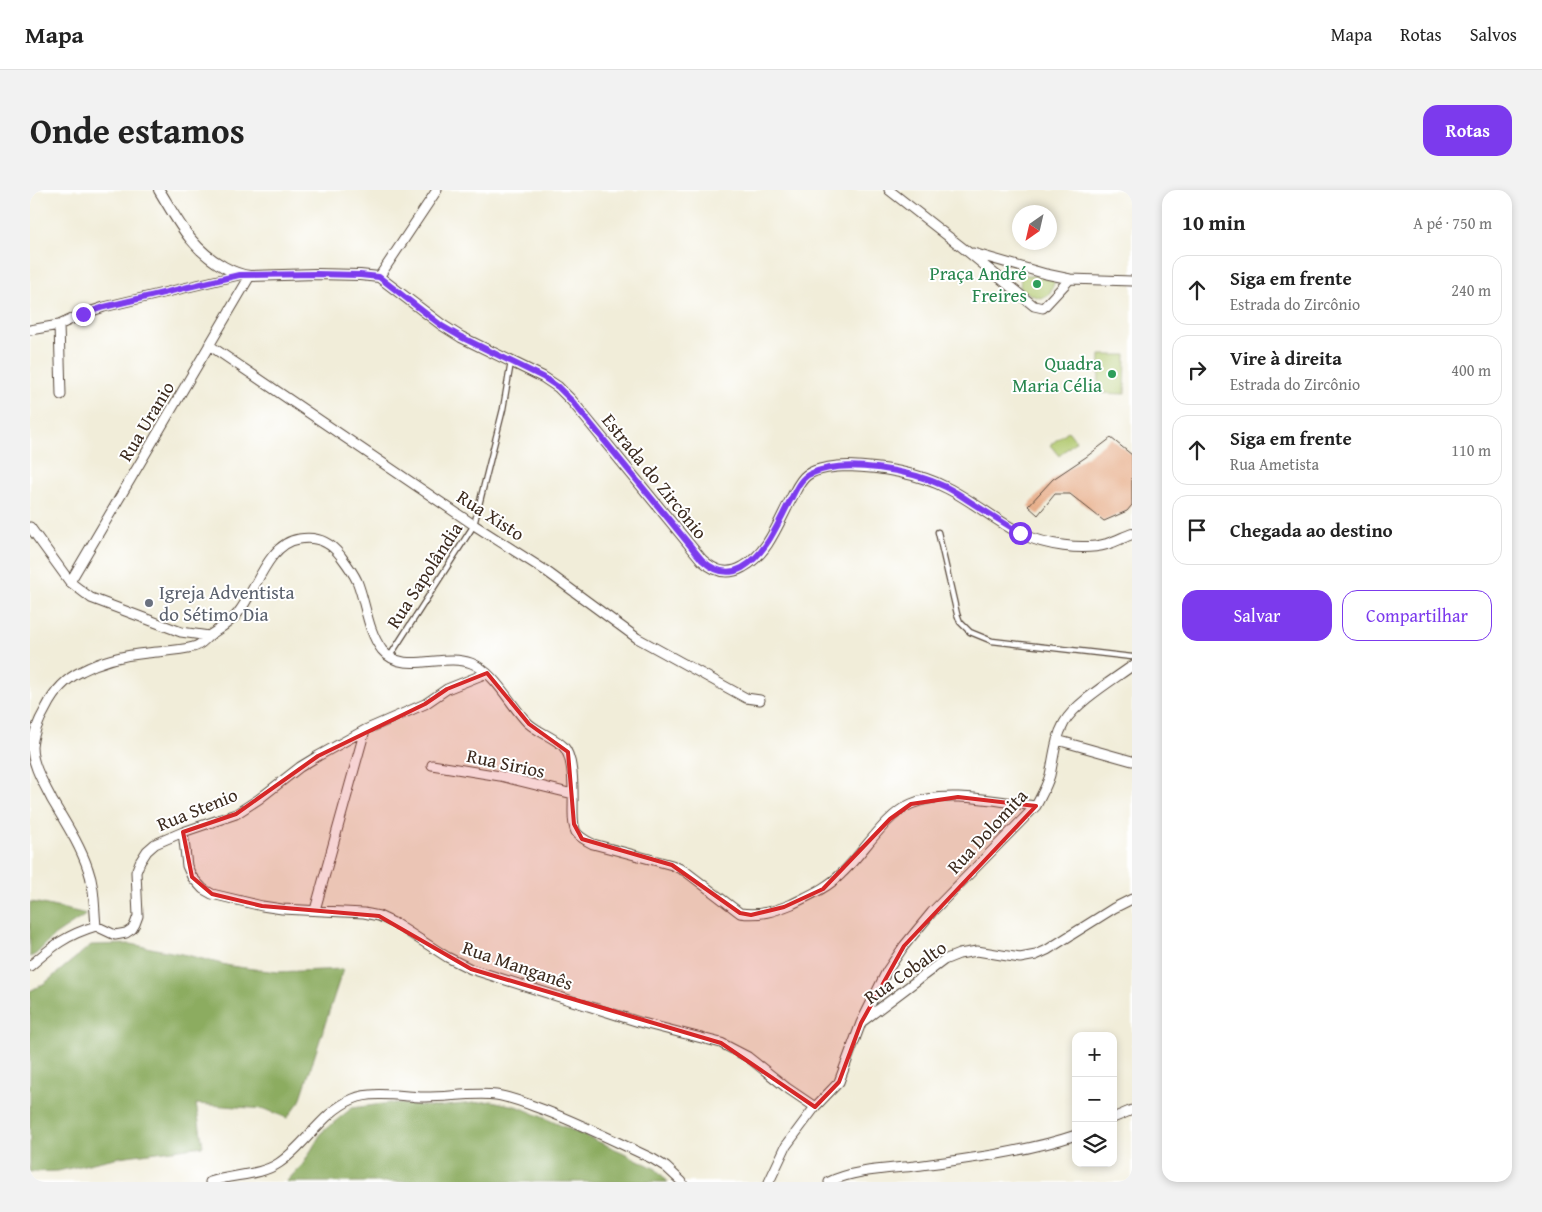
<!DOCTYPE html>
<html lang="pt">
<meta charset="utf-8">
<style>
body{margin:0;font-family:"Gentium Book Plus",serif;background:#f2f2f2;color:#222}
.controls{position:absolute;right:15px;bottom:15px;display:grid;overflow:hidden;border-radius:10px;box-shadow:0 2px 8px #0003}
.controls button{width:45px;height:45px;display:grid;place-items:center;padding:0;border:0;border-bottom:1px solid #e0e0e0;background:#fff;color:#222;font:25px sans-serif}
.compass{position:absolute;left:982px;top:15px;width:45px;height:45px;border-radius:50%;background:#fff;box-shadow:0 2px 8px #0003;rotate:214deg}
.stop{position:absolute;width:15px;height:15px;margin:-11px;border:4px solid #7c3aed;border-radius:50%;background:#fff}
.stop.end{background:#7c3aed;border-color:#fff;box-shadow:0 1px 5px #0008}
.list{margin:0;padding:0;list-style:none}
h2{display:flex;justify-content:space-between;align-items:center;height:65px;margin:0;padding:0 20px;font-size:21px}
h2 small{font-size:16px;font-weight:400;color:#767676}
.list li{display:grid;grid-template-columns:32px 1fr auto;gap:15px;align-items:center;box-sizing:border-box;height:70px;margin:0 10px 10px;padding:0 10px;border:1px solid #e0e0e0;border-radius:15px}
.list b{display:block;font-size:19px;white-space:nowrap}
.list p{margin:0;font-size:16px;white-space:nowrap;color:#767676}
.list em{font-size:16px;font-style:normal;color:#767676}
.actions{display:flex;gap:10px;padding:15px 20px}
.actions a{flex:1;padding:11px 0;border:1px solid #7c3aed;border-radius:15px;text-align:center;font-size:18px;color:#7c3aed}
.actions .main{background:#7c3aed;color:#fff}
.icon{flex:none;width:28px;height:28px;fill:none;stroke:currentColor;stroke-width:2;stroke-linecap:round;stroke-linejoin:round}
.map{position:relative;flex:none;width:1102px;height:992px;overflow:hidden;border-radius:15px}
header{display:flex;align-items:center;gap:30px;box-sizing:border-box;height:70px;padding:0 25px;background:#fff;border-bottom:1px solid #e0e0e0}
header strong{font-size:24px}
nav{display:flex;gap:28px;margin-inline-start:auto;font-size:18px}
.intro{display:flex;align-items:center;justify-content:space-between;box-sizing:border-box;height:120px;padding:0 30px}
h1{margin:0;font-size:35px}
.button{padding:12px 22px;border-radius:15px;background:#7c3aed;color:#fff;font-size:18px;font-weight:700}
main{display:flex;gap:30px;padding:0 30px}
aside{flex:1;background:#fff;border-radius:15px;box-shadow:0 2px 8px #0003}
.map>svg:first-child{display:block}
</style>
<header>
<strong>Mapa</strong>
<nav><a>Mapa</a><a>Rotas</a><a>Salvos</a></nav>
</header>
<div class="intro"><h1>Onde estamos</h1><a class="button">Rotas</a></div>
<main>
<div class="map">
<svg width="1102" height="992" viewBox="0 0 1102 992">
<rect width="100%" height="100%" fill="#fff"/>
<filter id="ink" filterUnits="userSpaceOnUse"><feTurbulence type="fractalNoise" baseFrequency=".02" numOctaves="2"/><feDisplacementMap in="SourceGraphic" scale="10" xChannelSelector="R" yChannelSelector="G"/><feConvolveMatrix kernelMatrix="1 2 1 2 8 2 1 2 1" color-interpolation-filters="sRGB"/></filter>
<filter id="wash" filterUnits="userSpaceOnUse"><feTurbulence type="fractalNoise" baseFrequency=".0096" numOctaves="4" result="noise"/><feDisplacementMap in="SourceGraphic" scale="20" xChannelSelector="R" yChannelSelector="G"/><feGaussianBlur stdDeviation="1.12" result="paint"/><feColorMatrix in="noise" values="0 0 0 0 0 0 0 0 0 0 0 0 0 0 0 0 0 1.4 0 .05"/><feComposite in="paint" operator="in"/></filter>
<g filter="url(#wash)">
<rect width="100%" height="100%" fill="#f1edd9"/>
<path fill="#b0c86d" stroke="#767946" d="M991,84l34,6c-7,25 -17,20 -35,8z
M1070,165h26l-1,39 -27,-1z
M1038,241l8,10 -17,15 -9,-11z"/>
<path fill="#8cac60" stroke="#646b3f" d="M0,712l8,1 49,11 -32,21 -19,19 -6,3z
M100,754l57,11 43,11 47,6 66,-3 -43,132 -13,17 -22,-9 -69,-5 7,42 -84,11 -61,14 -28,1v-181l15,-8 46,-38z
M462,911l27,6 103,45 34,17 12,13h-382l17,-18 19,-32 30,-24 38,-5 46,4z"/>
<g id="blocks">
<path fill="#e5a780" d="M1081,248l21,17v50l-5,6 -23,10 -34,-27h-15l-17,21 -10,-9 25,-27 33,-22z"/>
</g>
</g>
<g filter="url(#ink)">
<use href="#blocks" fill-opacity="0" stroke="#56473a" stroke-width="1"/>
<g fill="none" stroke-linecap="round" stroke-linejoin="round">
<defs>
<path id="service" d="M908,342l19,82 3,8 10,10 22,9 140,16
M360,466l84,-131 29,-116 8,-47"/>
<path id="minor" d="M859,0l79,62 66,54 9,2 27,-29
M943,63l73,21 24,5 62,2
M349,87l58,-87
M29,135l2,70
M0,140l29,-5 24,-11 21,-7 135,-32
M179,155l265,180 72,46 91,67 109,60 14,2
M0,337l40,55 21,16 90,34 28,4
M40,392l180,-306
M1027,550l75,21
M402,575l68,11 73,18
M153,642l4,34 5,11 11,12 9,5 50,12 20,3 82,4 15,3 17,8 51,33 24,12 168,53 82,21 27,14 39,31 28,19
M285,720l50,-180
M66,736c-2,-19 -1,-38 -8,-57 -8,-24 -23,-47 -36,-69 -8,-16 -20,-35 -20,-53 1,-15 7,-27 14,-39 8,-16 19,-29 36,-37 19,-10 43,-16 65,-18 15,-2 31,-2 46,-6 7,-1 11,-7 17,-12 10,-7 20,-12 28,-22 18,-22 30,-70 61,-74 17,-3 31,3 41,16 6,8 13,17 17,26 9,22 10,49 25,69 21,26 61,2 89,13 24,9 39,42 57,60 10,9 25,14 35,23 12,12 10,49 10,66 0,6 0,14 3,20 4,6 11,9 17,12l79,21 13,6 55,42c19,3 35,-2 52,-9 18,-9 35,-16 49,-30 21,-19 44,-59 70,-70 34,-15 88,-2 125,2
M0,776c23,-20 36,-31 66,-40l19,9 11,-2 6,-4 3,-5 3,-8 -2,-44 4,-10 7,-11 8,-7 28,-12 53,-18 23,-15 41,-32 18,-11 47,-26 60,-26 22,-15 40,-16
M833,831l81,-61 15,-6 18,-3 43,7 16,-3 11,-5 67,-42 18,-9
M1083,928l19,-8
M180,992c22,-8 50,-6 69,-19 27,-18 43,-51 74,-64 18,-8 48,-3 67,-2 25,1 51,-5 76,-2 14,2 27,7 40,12 40,14 78,34 117,52l13,8 16,15
M739,992l17,-36 29,-39 24,-25 22,-59 26,-52 17,-25 28,-34 104,-106c5,-10 11,-20 14,-31 4,-18 5,-36 14,-52 11,-20 49,-43 68,-57
M799,992c24,-12 59,-13 86,-16 52,-7 111,-14 161,-31"/>
<path id="tertiary" d="M129,0c19,31 32,59 65,77 9,5 16,8 26,9l66,-2 44,1 19,2 63,48 19,12 82,40 15,10 14,14 130,159c12,11 25,16 41,7 25,-13 36,-46 49,-70 4,-7 8,-17 15,-22 10,-7 29,-9 41,-9 32,1 71,7 99,22 26,13 49,33 75,46 23,11 60,17 85,10 9,-3 17,-7 25,-10"/>
</defs>
<use href="#service" stroke="#56473a" stroke-width="7"/>
<use href="#minor" stroke="#56473a" stroke-width="11"/>
<use href="#tertiary" stroke="#56473a" stroke-width="12"/>
<use href="#service" stroke="#fff" stroke-width="4.5"/>
<use href="#minor" stroke="#fff" stroke-width="9"/>
<use href="#tertiary" stroke="#fff" stroke-width="10"/>
</g>
</g>
<g fill="none" stroke-linecap="round" stroke-linejoin="round" filter="url(#ink)">
<path stroke="#7c3aed" stroke-width="6" d="M53,124l21,-7 135,-32 77,-1 44,1 19,2 63,49 19,11 82,40 15,10 14,14 130,159c12,11 25,16 40,8 25,-14 36,-46 50,-71 4,-8 9,-19 18,-23 34,-17 103,-3 136,13 8,4 16,9 23,14 17,11 34,21 51,32"/>
</g>
<path fill="#d62828" fill-opacity="0.2" stroke="#d62828" stroke-width="4" stroke-linejoin="round" d="M457,483l42,51 39,28 6,72 8,15 90,26 68,48 11,2 33,-8 39,-18 67,-70 21,-15 47,-7 78,9 -132,140 -43,77 -22,59 -24,25 -94,-64 -250,-74 -92,-53 -117,-10 -50,-12 -20,-17 -9,-45 53,-18 82,-58 107,-52 22,-15z"/>
<g fill="#2e9e5b" stroke="#fff" stroke-width="2">
<circle cx="1007" cy="94" r="5"/>
<circle cx="1082" cy="184" r="5"/>
</g>
<circle fill="#6b7280" stroke="#fff" stroke-width="2" cx="119" cy="413" r="5"/>
<g text-anchor="middle" dominant-baseline="central" stroke-width="4" stroke-linejoin="round" paint-order="stroke">
<g font-size="19" fill="#27864d" stroke="#fff" text-anchor="end">
<text x="997" y="83">Praça André<tspan x="997" dy="22">Freires</tspan></text>
<text x="1072" y="173">Quadra<tspan x="1072" dy="22">Maria Célia</tspan></text>
</g>
<g font-size="19" fill="#3b2a1e" stroke="#fff">
<text transform="translate(116 231) rotate(-59)">Rua Uranio</text>
<text transform="translate(625 286) rotate(51)">Estrada do Zircônio</text>
<text transform="translate(461 325) rotate(33)">Rua Xisto</text>
<text transform="translate(394 385) rotate(-57)">Rua Sapolândia</text>
<text transform="translate(476 573) rotate(12)">Rua Sirios</text>
<text transform="translate(167 619) rotate(-22)">Rua Stenio</text>
<text transform="translate(957 641) rotate(-47)">Rua Dolomita</text>
<text transform="translate(488 775) rotate(19)">Rua Manganês</text>
<text transform="translate(875 782) rotate(-35)">Rua Cobalto</text>
</g>
<g font-size="19" fill="#5b616d" stroke="#fff" text-anchor="start">
<text x="129" y="402">Igreja Adventista<tspan x="129" dy="22">do Sétimo Dia</tspan></text>
</g>
</g>
</svg>
<div class="controls">
<button>+</button>
<button>−</button>
<button><svg class="icon" aria-label="layers" viewBox="0 0 24 24"><path d="M12 4l9 5-9 5-9-5zM3 14l9 5 9-5"/></svg></button>
</div>
<svg class="compass" viewBox="-18 -18 36 36"><path d="M0-13l5 13h-10z" fill="#e53935"/><path d="M0 13l5-13h-10z" fill="#767676"/></svg>
<div class="stop" style="left:990px;top:343px"></div>
<div class="stop end" style="left:53px;top:124px"></div>
</div>
<aside>
<h2>10 min<small>A pé · 750 m</small></h2>
<ul class="list">
<li><svg class="icon" aria-label="ahead" viewBox="0 0 24 24"><path d="M12 20V5M6 11l6-6 6 6"/></svg><div><b>Siga em frente</b><p>Estrada do Zircônio</p></div><em>240 m</em></li>
<li><svg class="icon" aria-label="right" viewBox="0 0 24 24"><path d="M7 20v-9h11M14 6l5 5-5 5"/></svg><div><b>Vire à direita</b><p>Estrada do Zircônio</p></div><em>400 m</em></li>
<li><svg class="icon" aria-label="ahead" viewBox="0 0 24 24"><path d="M12 20V5M6 11l6-6 6 6"/></svg><div><b>Siga em frente</b><p>Rua Ametista</p></div><em>110 m</em></li>
<li><svg class="icon" aria-label="arrive" viewBox="0 0 24 24"><path d="M6 21V4h12l-3 4 3 4H6"/></svg><div><b>Chegada ao destino</b></div></li>
</ul>
<div class="actions"><a class="main">Salvar</a><a>Compartilhar</a></div>
</aside>
</main>
